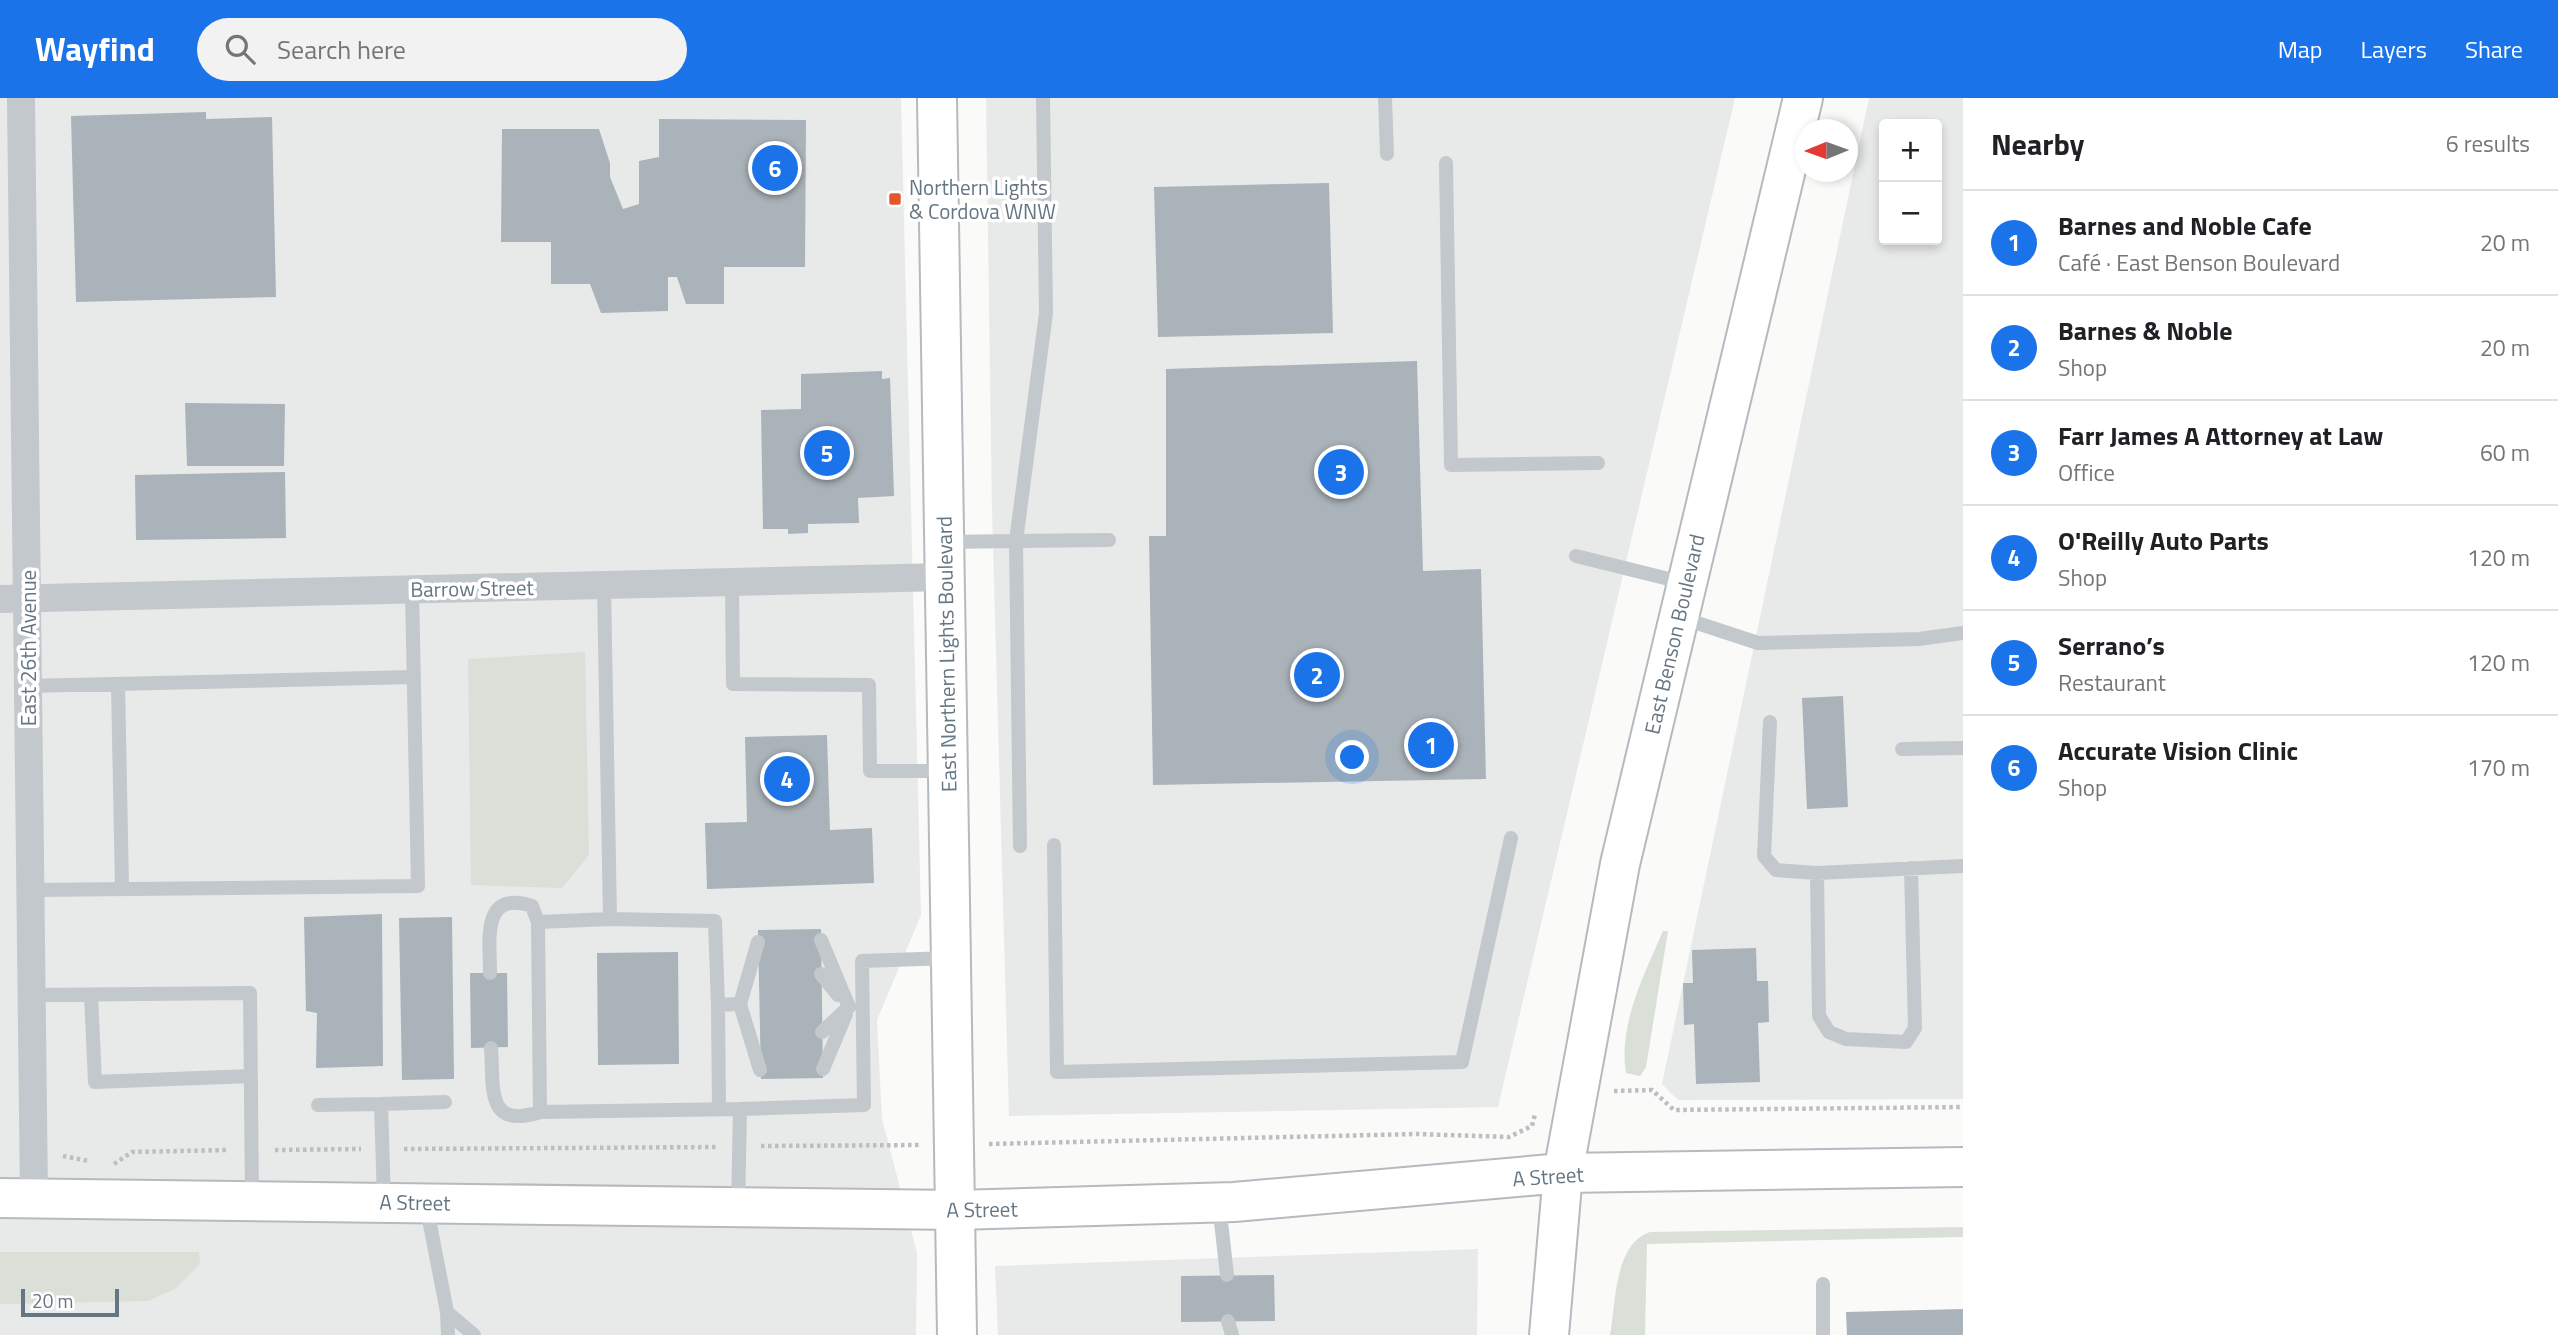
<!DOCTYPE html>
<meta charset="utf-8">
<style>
body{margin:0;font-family:"Titillium Web",sans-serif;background:#f2f2f2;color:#202124}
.controls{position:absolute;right:21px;top:21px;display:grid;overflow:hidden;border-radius:7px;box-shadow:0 4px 10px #0003}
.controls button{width:63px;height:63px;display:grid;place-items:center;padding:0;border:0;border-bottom:2px solid #e0e0e0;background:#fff;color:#202124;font:35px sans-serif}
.compass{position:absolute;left:1795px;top:21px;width:63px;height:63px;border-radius:50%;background:#fff;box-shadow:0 4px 10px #0003;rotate:269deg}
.scale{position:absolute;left:21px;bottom:18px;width:98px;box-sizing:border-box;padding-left:7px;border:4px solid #657683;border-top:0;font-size:19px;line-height:24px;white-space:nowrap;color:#657683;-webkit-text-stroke:5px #fff;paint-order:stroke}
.you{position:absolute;left:1353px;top:660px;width:24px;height:24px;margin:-18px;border:5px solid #fff;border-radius:50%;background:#1a73e8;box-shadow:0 0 0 10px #1a73e833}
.badge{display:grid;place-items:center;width:46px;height:46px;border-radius:50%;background:#1a73e8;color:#fff;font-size:23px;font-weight:700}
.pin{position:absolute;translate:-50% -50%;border:4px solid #fff;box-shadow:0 2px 7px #0006}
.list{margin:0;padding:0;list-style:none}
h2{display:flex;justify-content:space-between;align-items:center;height:91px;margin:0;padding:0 28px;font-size:30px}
h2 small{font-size:23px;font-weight:400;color:#757577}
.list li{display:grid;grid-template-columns:46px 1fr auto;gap:21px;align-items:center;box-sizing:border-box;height:105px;padding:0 28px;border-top:2px solid #e0e0e0}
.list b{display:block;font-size:26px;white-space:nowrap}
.list p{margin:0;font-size:23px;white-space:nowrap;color:#757577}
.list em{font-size:23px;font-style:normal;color:#757577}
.icon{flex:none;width:38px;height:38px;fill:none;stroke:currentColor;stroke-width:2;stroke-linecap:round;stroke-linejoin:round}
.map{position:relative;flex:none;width:1963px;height:1237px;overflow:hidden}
header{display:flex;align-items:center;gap:42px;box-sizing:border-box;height:98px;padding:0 35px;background:#1a73e8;color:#fff}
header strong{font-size:33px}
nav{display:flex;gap:38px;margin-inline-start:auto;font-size:24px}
.search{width:490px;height:63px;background:#f2f2f2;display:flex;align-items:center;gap:18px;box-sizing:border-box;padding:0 24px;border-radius:38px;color:#757577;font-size:26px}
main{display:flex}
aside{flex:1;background:#fff}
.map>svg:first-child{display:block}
</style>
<header>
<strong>Wayfind</strong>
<div class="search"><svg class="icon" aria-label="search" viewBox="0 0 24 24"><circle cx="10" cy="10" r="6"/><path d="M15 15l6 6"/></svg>Search here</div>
<nav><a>Map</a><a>Layers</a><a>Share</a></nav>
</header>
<main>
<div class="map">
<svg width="1963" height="1237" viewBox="0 0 1963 1237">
<rect width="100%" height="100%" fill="#fafaf8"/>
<path fill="#e8e9e9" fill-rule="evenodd" d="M0,0h901l20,817 -44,105 5,99 35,134 -1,82h-916z
M986,0h749l-237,1009 -489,9 -17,-606z
M1869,0h94v1001l-285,1 -16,-16zM1884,26h53v116h-53z
M1478,1151l-1,86h-479l-3,-69z"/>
<path fill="#dadfd7" d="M585,554l4,203 -27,33 -91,-3 -3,-226z
M1663,833h5l-22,136 -6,9 -14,-3c-8,-48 18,-98 37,-142z
M1963,1129v10l-316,7 -2,91h-35c6,-32 4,-91 40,-103z
M0,1154h199l1,12 -25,25 -27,12 -148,3z"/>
<path fill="#aab3b9" d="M206,14v7l66,-2 4,180 -200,5 -5,-186z
M659,21l147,1 -1,147h-81v37h-38l-9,-27h-9v34l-67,2 -11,-29h-39v-42h-50l1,-113h97l11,34v14l13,32 16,-5v-43l20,-4z
M1329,85l4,150 -175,4 -4,-150z
M1417,263l6,210 58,-2 5,210 -333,6 -4,-249h17v-167z
M882,273v8l8,-1 4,118 -36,2 1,25 -51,1v9l-20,1v-5h-25l-2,-119 40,-1v-35z
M185,305l100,1 -1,62h-97z
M285,374l1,66 -150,2 -1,-65z
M1843,598l5,111 -41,2 -5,-111z
M827,637l3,95 42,-2 2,55 -167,6 -2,-66 42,-1 -2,-85z
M382,816l1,152 -67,2 1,-55 -11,-2 -2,-94z
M452,819l2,162 -52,1 -3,-162z
M821,831l2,149 -62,1 -3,-149z
M1756,850l1,33h11l1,41 -11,1 2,59 -64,2 -2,-60 -10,1 -1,-42h10l-1,-33z
M678,854l1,112 -81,1 -1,-112z
M470,875h37l1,74 -37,1z
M1274,1177l1,46 -94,1v-46z
M1963,1211v26h-116l-1,-23z"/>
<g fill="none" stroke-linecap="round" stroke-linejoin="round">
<defs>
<path id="primary" d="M937,0l20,1237
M0,1100l956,12 278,-8 329,-29 400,-6
M1549,1237l14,-162 57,-309 183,-766"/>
</defs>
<use href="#primary" stroke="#b5babe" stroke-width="42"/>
<path stroke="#bbbfc2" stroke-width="4.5" stroke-dasharray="3.5 3.5" stroke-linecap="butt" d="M1614,993l38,-1 22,20 289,-3
M989,1046l427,-10 93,3 23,-11 3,-12
M761,1048l160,-1
M404,1051l314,-2
M275,1052l86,-1
M63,1058l26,5
M114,1066l18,-12 96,-2"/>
<path stroke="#c3c8cc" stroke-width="14" d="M1385,0l2,56
M1446,65l5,302 147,-2
M945,444l71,-1 30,-228 -3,-215
M1576,458l109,27
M732,484l1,102 136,1 1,86h76
M604,487l6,334 -72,3 2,190 200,-3 -2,98
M1682,520l76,25 161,-4 44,-6
M118,586l4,205
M27,588l387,-9
M1770,624l-6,134 12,14 41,3 146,-7
M1902,651l61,-1
M1054,747l3,227 405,-10 49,-224
M1020,748l-4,-305 93,-1
M1817,775l2,143 10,16 17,7 60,3 9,-14 -4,-160
M32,792l386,-4 -6,-297
M610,821l105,2 3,84
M821,842l28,67 -27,25
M758,844l-18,62 20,66
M490,875c0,-34 -9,-83 42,-67l6,16
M821,876l17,21
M33,897l217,-2 2,206
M91,897l4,87 156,-6
M491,950c3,39 -6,82 49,64
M823,971l23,-55
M381,1006l64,-2
M318,1007l63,-1 3,96
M719,1011l-1,-104 22,-1
M740,1011l124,-4 -2,-144 88,-3
M426,1106l21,108 1,23
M1219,1106l8,71
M1823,1186v51
M447,1214l27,23
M1228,1223l4,14"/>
<path stroke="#c3c8cc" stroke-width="28" d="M21,0l13,1099
M0,501l945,-22"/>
<use href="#primary" stroke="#fff" stroke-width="38"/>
</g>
<rect fill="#e4572e" stroke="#fff" stroke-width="2.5" x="888" y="94" width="14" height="14" rx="3.5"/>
<g text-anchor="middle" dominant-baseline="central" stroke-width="7" stroke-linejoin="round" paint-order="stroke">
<g font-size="21" fill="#657683" stroke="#fff" text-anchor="start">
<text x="909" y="89">Northern Lights<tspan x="909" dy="24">&amp; Cordova WNW</tspan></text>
</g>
<g font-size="21" fill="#657683" stroke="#fff">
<text transform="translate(472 490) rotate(-1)">Barrow Street</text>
<text transform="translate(1674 536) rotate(-77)">East Benson Boulevard</text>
<text transform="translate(28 550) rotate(-90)">East 26th Avenue</text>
<text transform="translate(946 556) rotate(-91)">East Northern Lights Boulevard</text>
<text transform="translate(1548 1078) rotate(-4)">A Street</text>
<text transform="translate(415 1104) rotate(1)">A Street</text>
<text transform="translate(982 1111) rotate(-1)">A Street</text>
</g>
</g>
</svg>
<div class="controls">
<button>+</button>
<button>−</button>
</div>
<svg class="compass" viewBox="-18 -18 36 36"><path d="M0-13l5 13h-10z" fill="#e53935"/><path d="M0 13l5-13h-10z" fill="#757577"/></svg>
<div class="scale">20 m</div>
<div class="you"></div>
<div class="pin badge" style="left:1431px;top:647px">1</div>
<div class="pin badge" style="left:1317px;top:577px">2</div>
<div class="pin badge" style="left:1341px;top:374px">3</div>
<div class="pin badge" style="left:787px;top:681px">4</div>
<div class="pin badge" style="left:827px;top:355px">5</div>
<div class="pin badge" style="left:775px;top:70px">6</div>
</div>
<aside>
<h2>Nearby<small>6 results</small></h2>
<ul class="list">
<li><span class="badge">1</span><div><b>Barnes and Noble Cafe</b><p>Café · East Benson Boulevard</p></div><em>20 m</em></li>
<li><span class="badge">2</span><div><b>Barnes &amp; Noble</b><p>Shop</p></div><em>20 m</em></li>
<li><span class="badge">3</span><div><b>Farr James A Attorney at Law</b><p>Office</p></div><em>60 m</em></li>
<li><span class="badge">4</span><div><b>O'Reilly Auto Parts</b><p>Shop</p></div><em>120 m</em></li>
<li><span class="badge">5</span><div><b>Serrano’s</b><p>Restaurant</p></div><em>120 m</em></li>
<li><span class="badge">6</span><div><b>Accurate Vision Clinic</b><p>Shop</p></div><em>170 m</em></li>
</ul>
</aside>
</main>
